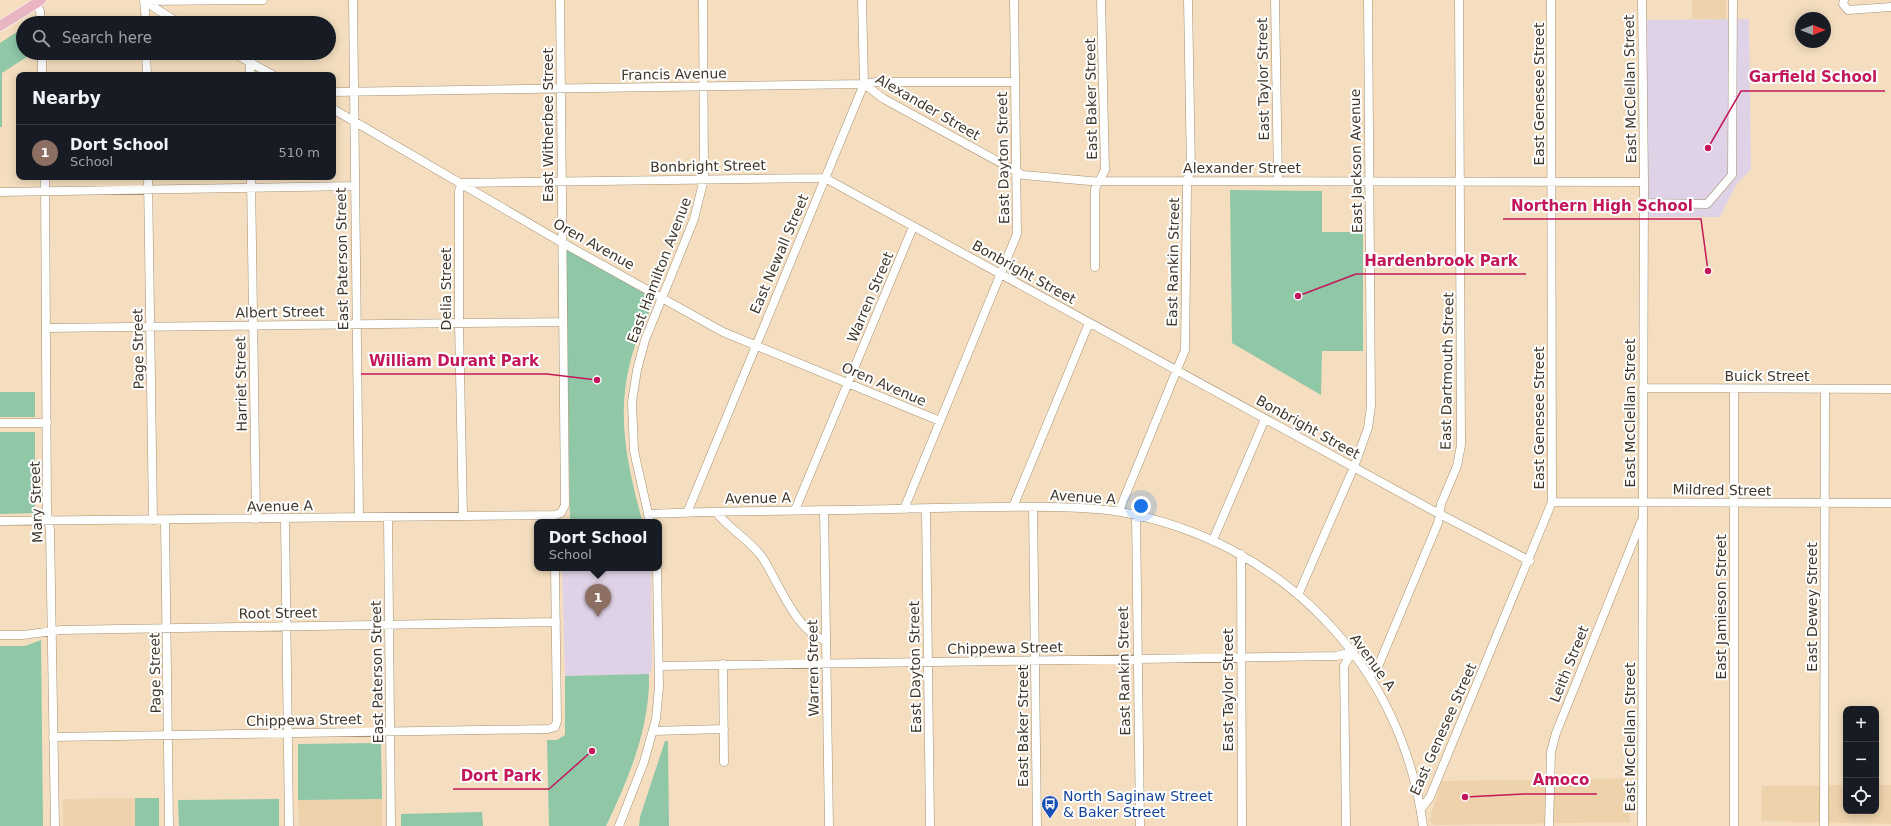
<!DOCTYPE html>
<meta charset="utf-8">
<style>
body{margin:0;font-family:"DejaVu Sans",sans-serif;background:#20242c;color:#f1f3f6}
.controls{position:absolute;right:12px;bottom:12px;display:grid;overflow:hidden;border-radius:8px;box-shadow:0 2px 10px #0003}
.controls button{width:36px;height:36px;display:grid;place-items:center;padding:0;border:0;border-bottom:1px solid #363941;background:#171b24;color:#f1f3f6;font:20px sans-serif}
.compass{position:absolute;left:1795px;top:12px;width:36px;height:36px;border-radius:50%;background:#171b24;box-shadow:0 2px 10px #0003;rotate:90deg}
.you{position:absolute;left:1141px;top:506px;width:14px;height:14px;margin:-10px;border:3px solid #fff;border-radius:50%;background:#1a73e8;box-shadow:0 0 0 6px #1a73e833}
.badge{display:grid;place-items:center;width:26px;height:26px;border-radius:50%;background:#c892bc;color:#fff;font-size:13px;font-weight:700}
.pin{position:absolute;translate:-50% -33px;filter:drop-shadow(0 1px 2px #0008)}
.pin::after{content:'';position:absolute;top:21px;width:14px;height:12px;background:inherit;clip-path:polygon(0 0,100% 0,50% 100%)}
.popup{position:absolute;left:534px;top:519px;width:128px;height:52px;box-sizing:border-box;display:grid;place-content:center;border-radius:8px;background:#171b24;filter:drop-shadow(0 1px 3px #0005);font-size:13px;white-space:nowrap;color:#9ea1a6}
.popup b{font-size:15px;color:#f1f3f6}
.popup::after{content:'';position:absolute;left:50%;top:100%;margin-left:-8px;border:8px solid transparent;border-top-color:#171b24}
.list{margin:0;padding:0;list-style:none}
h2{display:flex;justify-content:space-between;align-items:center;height:52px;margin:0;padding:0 16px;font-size:17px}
h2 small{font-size:13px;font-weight:400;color:#9ea1a6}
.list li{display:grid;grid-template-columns:26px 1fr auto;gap:12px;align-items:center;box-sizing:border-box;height:56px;padding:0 16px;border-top:1px solid #363941}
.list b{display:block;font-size:15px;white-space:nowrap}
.list p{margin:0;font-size:13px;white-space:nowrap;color:#9ea1a6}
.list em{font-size:13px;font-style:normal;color:#9ea1a6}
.icon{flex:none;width:22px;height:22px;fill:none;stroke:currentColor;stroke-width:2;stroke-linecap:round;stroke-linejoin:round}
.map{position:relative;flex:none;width:1891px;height:826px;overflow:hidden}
.search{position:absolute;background:#171b24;box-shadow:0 2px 10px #0003;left:16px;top:16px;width:320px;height:44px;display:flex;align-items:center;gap:10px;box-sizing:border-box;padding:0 14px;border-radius:22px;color:#9ea1a6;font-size:15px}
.panel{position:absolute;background:#171b24;box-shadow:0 2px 10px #0003;left:16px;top:72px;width:320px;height:108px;border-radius:8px}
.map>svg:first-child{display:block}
</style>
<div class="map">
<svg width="1891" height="826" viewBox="0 0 1891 826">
<rect width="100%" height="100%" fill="#f4debf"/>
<path fill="#edd2ac" d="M1692,0h34v19h-34z
M1627,778l3,44 -194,3 -7,-4 13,-40z
M1846,785v26h30v-26h15v39l-130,-3 1,-35z
M135,798v28h-72v-27z
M382,799v27h-83l-1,-26z"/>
<path fill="#dfd2e6" d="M1749,19l2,150 -15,16 -16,32h-72l-2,-197z
M562,568h89l1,100 -3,6 -84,2z"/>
<path fill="#8fc7a7" d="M23,28v25h10l-31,20v54h-2v-84z
M1230,190l92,1v41h41v119h-41l-1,44 -89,-52z
M569,250l73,42 10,8c0,12 -11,28 -15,40 -3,7 -5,15 -7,23 -14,54 -2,105 12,157l-72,1 -4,-269z
M0,392h35v25h-35z
M0,432h35v81l-35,1z
M41,640l2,186h-43v-180h25z
M649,674c1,54 -20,104 -43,152h-57l-2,-86h10l8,-5v-59z
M665,741h3l1,85h-30l1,-9z
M381,743l1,56 -84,1v-56z
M135,798h24v28h-24z
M279,799v27h-100l-1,-26z
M482,812l1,14h-82v-12z"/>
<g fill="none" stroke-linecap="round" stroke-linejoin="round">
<defs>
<path id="minor" d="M144,0l2,23
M353,0l6,517
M1275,0l3,181
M1642,0l2,182 -2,644
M1844,0l-1,4 5,6 43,-3
M144,1l119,-1
M144,1l35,22
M36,3l4,8 1,12
M42,53v22
M146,53l1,22
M233,53l40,22
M250,62v13
M864,84l20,15 139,76 67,6 554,1
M333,92l531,-8 13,-2h138
M333,109l228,133 162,90 217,89
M45,177l2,336 3,17 5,296
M148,177l5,343
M251,177l5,342
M0,192l354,-6
M1644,203l63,1 25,-29 1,-175
M1095,267v-78l10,-19 -4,-170
M46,328l517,-6
M1643,388l248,1
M1734,389v437
M0,423h47
M1552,502l339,1
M1013,507l76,-184
M1033,507l4,319
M904,509l113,-275 -3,-234
M926,509l4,317
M795,510l118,-283
M824,510l5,316
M1119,511l66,-161 2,-163v-7l4,-9 -3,-171
M716,512c13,17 33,27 46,45 16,24 34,75 63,83
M687,513l177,-429 -2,-84
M648,514c82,-4 164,-3 246,-5 54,-1 107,-3 161,-2 22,1 44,1 66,5 160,29 281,152 302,314
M1136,515l4,311
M463,516l-4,-193v-132l3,-8 363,-5 607,332 98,51
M388,517l3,309
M285,519l4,307
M165,520l4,306
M0,521l555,-6 6,-2 4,-8 -5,-505
M650,522l-16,-71 -2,-49 5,-32 8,-30 49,-121 10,-40 -1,-179
M1213,540l52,-121
M1241,554l1,272
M1298,595l56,-128 14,-39 3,-22 -3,-406
M0,635h23l38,-5 495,-8
M723,664l1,98
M659,666l677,-10 16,-4
M1370,675l7,-6 61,-146 3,-19 16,-38 4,-21 -2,-445
M653,731l71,-2
M53,737l495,-8 7,-2 2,-6 -2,-153
M1421,809l9,-12 122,-295 -1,-502
M619,826l25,-64 12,-43 3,-32 -2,-119
M1346,826l-2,-160 8,-14
M1549,826l2,-74 5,-19 85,-211
M1824,826l1,-437"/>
<path id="major" d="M0,26l41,-26"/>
</defs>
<use href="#minor" stroke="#a59173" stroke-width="9"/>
<use href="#major" stroke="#fff" stroke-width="11"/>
<use href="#minor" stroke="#fff" stroke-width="8"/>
<use href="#major" stroke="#e9b5c2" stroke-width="10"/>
</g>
<defs>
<symbol id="bus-pin" viewBox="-11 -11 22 30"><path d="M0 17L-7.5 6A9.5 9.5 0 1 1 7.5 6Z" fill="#1a4fb4" stroke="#fff"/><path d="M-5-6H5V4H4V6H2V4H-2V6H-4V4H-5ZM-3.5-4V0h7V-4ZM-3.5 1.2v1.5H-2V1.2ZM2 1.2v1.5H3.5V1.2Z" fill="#fff"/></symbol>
</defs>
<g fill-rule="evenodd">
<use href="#bus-pin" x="1040" y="794" width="20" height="27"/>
</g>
<g text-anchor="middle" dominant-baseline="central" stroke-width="4" stroke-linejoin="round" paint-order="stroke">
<g font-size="14" fill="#40372a" stroke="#fff">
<text transform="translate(674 74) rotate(-1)">Francis Avenue</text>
<text transform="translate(1263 79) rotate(-91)">East Taylor Street</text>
<text transform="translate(1630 89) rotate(-91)">East McClellan Street</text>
<text transform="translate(1539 94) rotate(-90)">East Genesee Street</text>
<text transform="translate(1091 99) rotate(-91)">East Baker Street</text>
<text transform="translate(928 107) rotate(30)">Alexander Street</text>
<text transform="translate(548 125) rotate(-90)">East Witherbee Street</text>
<text transform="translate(1003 158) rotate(-91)">East Dayton Street</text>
<text transform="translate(1356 161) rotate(-91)">East Jackson Avenue</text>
<text transform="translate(708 166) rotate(-1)">Bonbright Street</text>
<text x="1242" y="168">Alexander Street</text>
<text transform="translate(594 244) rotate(29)">Oren Avenue</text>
<text transform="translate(779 254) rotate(-67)">East Newall Street</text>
<text transform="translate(342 259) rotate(-91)">East Paterson Street</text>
<text transform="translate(1173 262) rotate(-89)">East Rankin Street</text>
<text transform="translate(659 270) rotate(-69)">East Hamilton Avenue</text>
<text transform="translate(1024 272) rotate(29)">Bonbright Street</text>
<text transform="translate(446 289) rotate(-90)">Delia Street</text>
<text transform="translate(870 297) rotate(-67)">Warren Street</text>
<text transform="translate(280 312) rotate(-1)">Albert Street</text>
<text transform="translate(138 349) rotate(-91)">Page Street</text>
<text transform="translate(1447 371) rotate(-89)">East Dartmouth Street</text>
<text x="1767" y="376">Buick Street</text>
<text transform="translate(241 384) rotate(-91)">Harriet Street</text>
<text transform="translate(884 384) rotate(23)">Oren Avenue</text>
<text transform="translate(1630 413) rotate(-90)">East McClellan Street</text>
<text transform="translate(1539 418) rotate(-90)">East Genesee Street</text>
<text transform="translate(1308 427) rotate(29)">Bonbright Street</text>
<text transform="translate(1722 490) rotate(1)">Mildred Street</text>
<text transform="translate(1083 497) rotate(4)">Avenue A</text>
<text transform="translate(758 498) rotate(-1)">Avenue A</text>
<text transform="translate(36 502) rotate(-92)">Mary Street</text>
<text transform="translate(280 506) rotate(-1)">Avenue A</text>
<text transform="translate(1721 607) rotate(-90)">East Jamieson Street</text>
<text transform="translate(1812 607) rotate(-90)">East Dewey Street</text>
<text transform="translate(278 613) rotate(-1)">Root Street</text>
<text transform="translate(1005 648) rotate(-1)">Chippewa Street</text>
<text transform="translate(1373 662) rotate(54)">Avenue A</text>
<text transform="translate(1569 664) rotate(-68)">Leith Street</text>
<text transform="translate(915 667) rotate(-91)">East Dayton Street</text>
<text transform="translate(813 668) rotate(-91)">Warren Street</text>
<text transform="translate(1124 671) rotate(-91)">East Rankin Street</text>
<text transform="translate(377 672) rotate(-91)">East Paterson Street</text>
<text transform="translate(155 673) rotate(-91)">Page Street</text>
<text transform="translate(1228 690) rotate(-90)">East Taylor Street</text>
<text transform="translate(304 720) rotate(-1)">Chippewa Street</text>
<text transform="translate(1023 726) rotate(-90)">East Baker Street</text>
<text transform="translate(1443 729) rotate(-66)">East Genesee Street</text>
<text transform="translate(1630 737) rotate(-90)">East McClellan Street</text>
</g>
<g font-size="14" fill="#164399" stroke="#fff" text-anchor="start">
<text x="1063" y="796">North Saginaw Street<tspan x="1063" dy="16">&amp; Baker Street</tspan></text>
</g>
</g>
<path fill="none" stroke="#c2185b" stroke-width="1.5" d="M1708 148L1741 91H1885M1708 271L1701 219H1503M1298 296L1356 274H1526M597 380L547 374H361M592 751L549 789H453M1465 797L1524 794H1597"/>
<g fill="#c2185b" stroke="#fff" stroke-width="1.5">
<circle cx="1708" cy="148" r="4"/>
<circle cx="1708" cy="271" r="4"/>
<circle cx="1298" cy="296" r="4"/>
<circle cx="597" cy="380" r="4"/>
<circle cx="592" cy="751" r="4"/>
<circle cx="1465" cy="797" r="4"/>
</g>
<g font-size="15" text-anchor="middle" font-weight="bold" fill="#c2185b" stroke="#fff" stroke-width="4" stroke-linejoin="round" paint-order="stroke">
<text x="1813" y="82">Garfield School</text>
<text x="1602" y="211">Northern High School</text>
<text x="1441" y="266">Hardenbrook Park</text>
<text x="454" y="366">William Durant Park</text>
<text x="501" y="781">Dort Park</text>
<text x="1561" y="785">Amoco</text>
</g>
</svg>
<div class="controls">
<button>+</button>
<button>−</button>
<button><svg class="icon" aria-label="locate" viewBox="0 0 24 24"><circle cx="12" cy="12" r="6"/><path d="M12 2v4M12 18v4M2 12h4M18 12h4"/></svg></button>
</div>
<svg class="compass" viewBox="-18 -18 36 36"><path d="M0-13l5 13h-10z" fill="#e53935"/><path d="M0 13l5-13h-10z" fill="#9ea1a6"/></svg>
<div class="you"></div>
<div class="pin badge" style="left:598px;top:617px;background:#8d6e63">1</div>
<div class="popup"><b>Dort School</b>School</div>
<div class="search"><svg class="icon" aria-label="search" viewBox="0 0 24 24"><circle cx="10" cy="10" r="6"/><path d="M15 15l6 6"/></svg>Search here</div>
<section class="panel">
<h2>Nearby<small></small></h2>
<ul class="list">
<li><span class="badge" style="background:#8d6e63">1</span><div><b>Dort School</b><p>School</p></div><em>510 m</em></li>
</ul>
</section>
</div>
